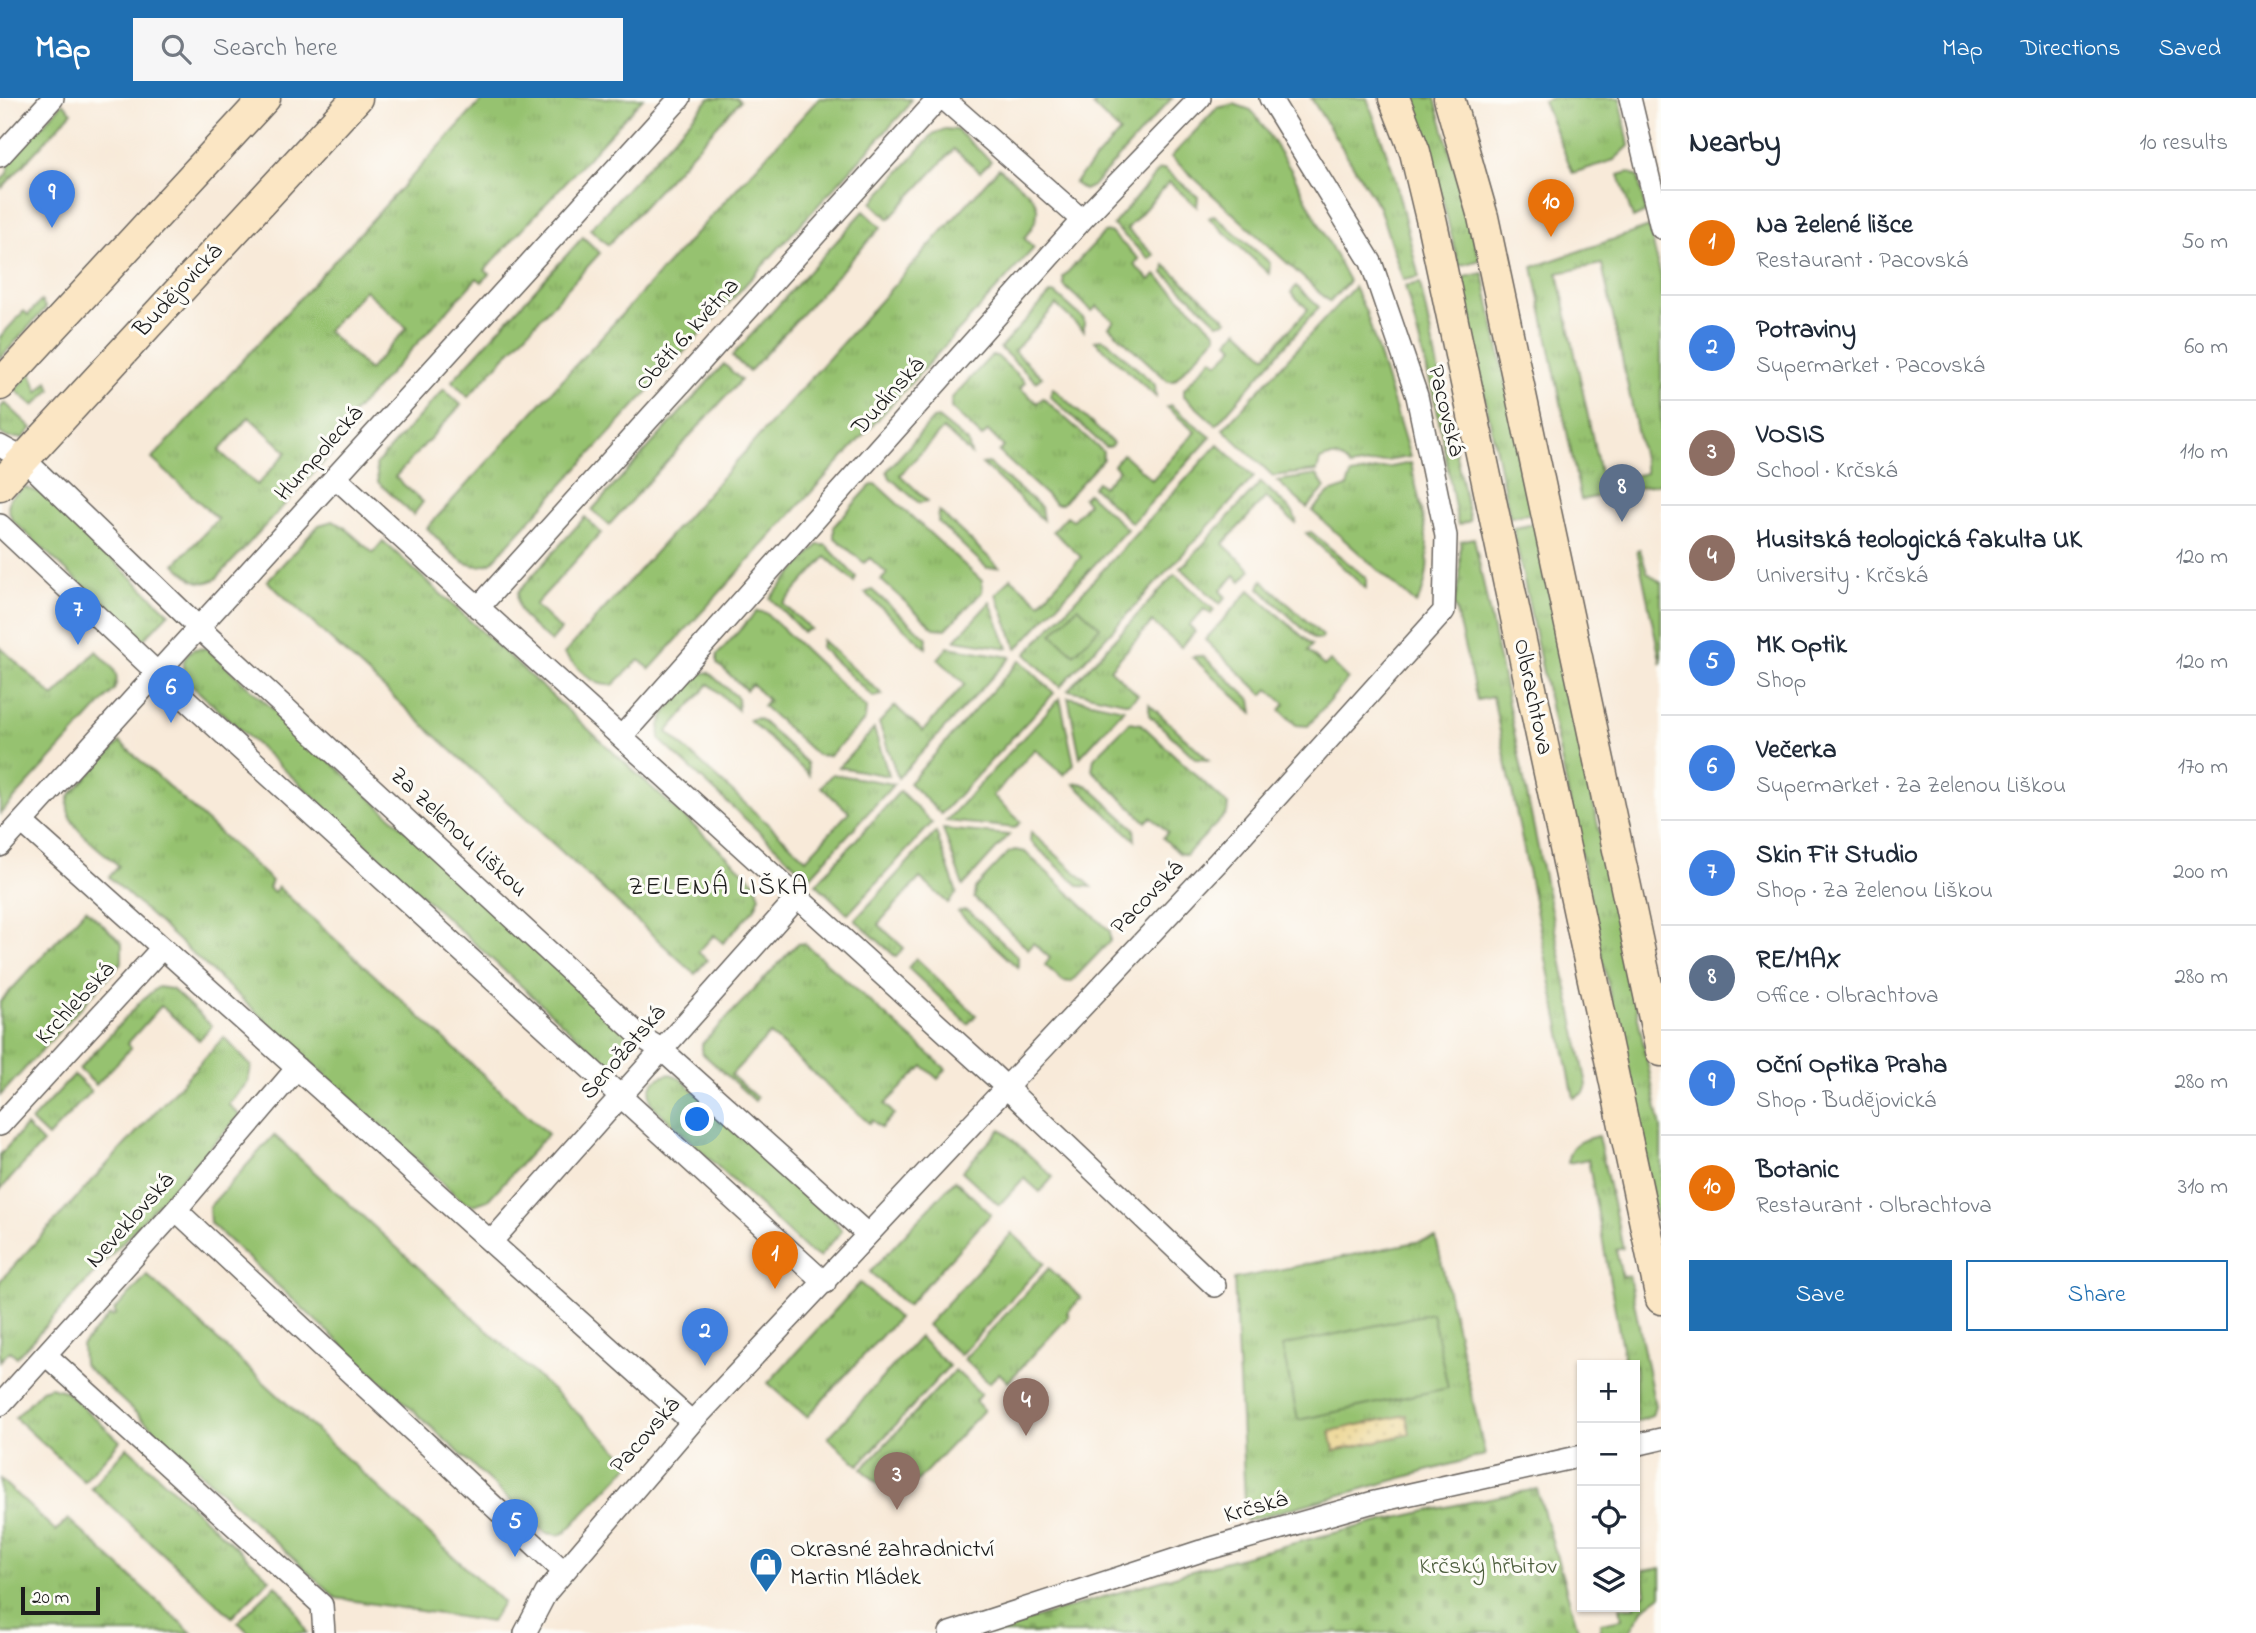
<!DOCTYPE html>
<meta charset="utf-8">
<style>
body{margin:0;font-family:"Indie Flower",sans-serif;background:#f6f6f7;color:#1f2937}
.controls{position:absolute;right:21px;bottom:21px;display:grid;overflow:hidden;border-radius:0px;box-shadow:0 2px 5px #0004}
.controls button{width:63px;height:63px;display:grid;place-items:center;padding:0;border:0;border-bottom:2px solid #e0e1e3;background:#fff;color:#1f2937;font:35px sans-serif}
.scale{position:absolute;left:21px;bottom:18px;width:79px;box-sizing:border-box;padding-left:7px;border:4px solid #1c1c1c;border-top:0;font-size:19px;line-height:24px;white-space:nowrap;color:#1c1c1c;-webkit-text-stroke:5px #fdfcf7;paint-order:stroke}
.you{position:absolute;left:698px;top:1022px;width:24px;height:24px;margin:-18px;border:5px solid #fff;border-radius:50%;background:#1a73e8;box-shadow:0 0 0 10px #1a73e833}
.badge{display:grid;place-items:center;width:46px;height:46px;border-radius:50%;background:#1f6fb2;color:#fff;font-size:23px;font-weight:700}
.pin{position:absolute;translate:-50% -58px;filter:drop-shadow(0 2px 4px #0008)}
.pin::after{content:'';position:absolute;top:37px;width:24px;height:21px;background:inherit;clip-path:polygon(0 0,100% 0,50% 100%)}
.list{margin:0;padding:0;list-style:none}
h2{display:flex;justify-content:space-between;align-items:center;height:91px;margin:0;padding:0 28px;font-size:30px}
h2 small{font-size:23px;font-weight:400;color:#747a83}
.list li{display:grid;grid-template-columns:46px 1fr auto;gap:21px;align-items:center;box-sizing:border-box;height:105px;padding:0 28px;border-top:2px solid #e0e1e3}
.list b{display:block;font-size:26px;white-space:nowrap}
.list p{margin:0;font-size:23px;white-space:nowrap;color:#747a83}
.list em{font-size:23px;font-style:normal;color:#747a83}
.actions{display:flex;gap:14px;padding:21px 28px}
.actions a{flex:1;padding:16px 0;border:2px solid #1f6fb2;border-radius:0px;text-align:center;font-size:24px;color:#1f6fb2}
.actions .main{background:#1f6fb2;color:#fff}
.icon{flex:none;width:38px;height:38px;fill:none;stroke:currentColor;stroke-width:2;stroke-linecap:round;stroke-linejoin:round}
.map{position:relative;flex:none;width:1661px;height:1535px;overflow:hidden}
header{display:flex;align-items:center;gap:42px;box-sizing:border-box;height:98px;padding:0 35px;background:#1f6fb2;color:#fff}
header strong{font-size:33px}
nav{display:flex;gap:38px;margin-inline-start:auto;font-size:24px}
.search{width:490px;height:63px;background:#f6f6f7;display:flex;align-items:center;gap:18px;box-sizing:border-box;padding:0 24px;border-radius:0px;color:#747a83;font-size:26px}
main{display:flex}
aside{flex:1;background:#fff}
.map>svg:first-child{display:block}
</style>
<header>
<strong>Map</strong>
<div class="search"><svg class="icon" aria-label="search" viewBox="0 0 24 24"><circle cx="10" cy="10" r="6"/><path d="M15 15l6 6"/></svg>Search here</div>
<nav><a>Map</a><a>Directions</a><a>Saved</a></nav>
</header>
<main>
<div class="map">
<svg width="1661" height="1535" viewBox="0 0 1661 1535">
<defs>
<pattern id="grass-tufts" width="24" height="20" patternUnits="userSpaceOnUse" patternTransform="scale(1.75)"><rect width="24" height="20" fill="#96c26f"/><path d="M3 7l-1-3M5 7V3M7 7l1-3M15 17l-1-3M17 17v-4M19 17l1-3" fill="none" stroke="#81a660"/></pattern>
<pattern id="sand-dots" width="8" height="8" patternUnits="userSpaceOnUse" patternTransform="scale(1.75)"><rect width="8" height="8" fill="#eeda9e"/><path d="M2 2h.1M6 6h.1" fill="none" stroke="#ccba88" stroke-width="1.8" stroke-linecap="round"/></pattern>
<pattern id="cemetery-stones" width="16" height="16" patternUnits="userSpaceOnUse" patternTransform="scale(1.75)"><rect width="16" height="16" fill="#96c26f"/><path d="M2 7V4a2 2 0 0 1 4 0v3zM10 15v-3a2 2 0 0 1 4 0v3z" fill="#81a660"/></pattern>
</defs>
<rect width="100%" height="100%" fill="#fdfcf7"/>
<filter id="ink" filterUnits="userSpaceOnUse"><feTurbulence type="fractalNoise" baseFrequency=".0143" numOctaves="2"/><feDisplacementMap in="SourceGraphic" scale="14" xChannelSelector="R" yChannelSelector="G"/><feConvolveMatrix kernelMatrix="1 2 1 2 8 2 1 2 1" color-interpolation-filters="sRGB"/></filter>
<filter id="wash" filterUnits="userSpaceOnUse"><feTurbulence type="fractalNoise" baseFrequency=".00686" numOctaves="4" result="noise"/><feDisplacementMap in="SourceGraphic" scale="28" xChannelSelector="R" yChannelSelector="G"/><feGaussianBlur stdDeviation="1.57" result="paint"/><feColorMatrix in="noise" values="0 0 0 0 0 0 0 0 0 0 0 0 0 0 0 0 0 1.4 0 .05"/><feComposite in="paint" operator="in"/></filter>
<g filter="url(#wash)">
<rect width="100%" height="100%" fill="#f8ead9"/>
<path fill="url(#grass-tufts)" stroke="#596f46" stroke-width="2" fill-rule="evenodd" d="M484,0h159l-158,172 4,4 -7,8 -5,-4 -129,141 8,8 -140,152c-18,10 -28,-3 -41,-15l43,-45 -66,-60zM365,192l42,38 -38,42 -42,-39zM249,319l38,35 -30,33 -38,-34z
M710,0h26l4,3 -132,144 -18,-16z
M819,0l92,1 -5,10 -414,453c-26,15 -47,-17 -65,-34z
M1100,0h72l-79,88 -9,4 -10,-7 46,-51 -27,-26z
M1311,0h56l26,73 26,106 -16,3 -24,-73z
M1412,0h23l45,162 -21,6 -25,-100z
M1552,0h68l9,48 -15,14 -41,13 -30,-72z
M63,5l9,9 -70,76 -2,-7 8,-9 1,-10z
M1234,6l17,6 10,13 30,47 58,111 -19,21 -159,-145 46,-49z
M945,31l12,1 34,31 -11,11 -26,-23 -65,70 -17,-16 61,-69z
M999,70c27,24 56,35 25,70l10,10 -384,421 -11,-9 -26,25c-21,3 -35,-18 -49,-31z
M1164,71l34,28 -1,10 -28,-25 -42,47 27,26 -5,4 -36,-34 46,-55z
M1629,74l9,5 8,35 -13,6 -14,-43z
M864,113l17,16 -132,145 -17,-16z
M1214,117l56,48 -1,11 -60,-56z
M1649,129l12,50v206l-80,17 -48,-233zM1602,166l44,209 -44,10 -44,-210z
M1110,134l29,27 -5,6 16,15 6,-5 60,57v4l-42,45h-6l-59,-54 5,-6 -17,-15 -5,5 -28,-25 -1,-9 41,-44z
M583,139l17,16 -132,144 -16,-16z
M1165,167l62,55 -3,3h-6l-54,-50z
M1483,175l50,240 -23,4 -50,-239z
M1420,185l50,238 -12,4 -21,-116 -32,-123z
M1296,188l23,21 -103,118 -32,-29v-7l28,-31 6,5 16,-16 -6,-6 10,-11 28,26 42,-47 -17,-16z
M1354,189l12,25 44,145 -60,10c-9,-11 -17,-13 -30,-7l-3,11 -44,5 -50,-47z
M1051,195l5,1 28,25v12l-28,-26 -42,46 28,26 -6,5 -36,-34z
M41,203l5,7 -46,51v-22l24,-26 4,4z
M1101,241l6,2 48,44 1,12 -61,-56z
M991,258h6l28,26 -5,6 17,15 6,-5 60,54v7l-41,45h-6l-57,-52 5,-5 -16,-16 -6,6 -31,-29v-9z
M724,266l17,16 -132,145 -17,-15z
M31,274l7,20 10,-11 3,9 -17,16 -19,-16z
M1053,290l60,55 -3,4h-5l-55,-51z
M444,291l17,16 -66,72 28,25 -10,13 -35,-33 -2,-18z
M5,305l27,25 -9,10h-15l-8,-5v-25z
M1170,307l41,32 -79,86 -39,-36 4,-5 6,5 16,-17 -5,-5 9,-11 29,26 43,-48 -28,-25z
M938,320l30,24 3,12 -28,-25 -43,46 28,26 -9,2 -29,-25 -3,-7 46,-52z
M1218,346l36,33 -194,210 -34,-33z
M988,365l53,44 2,13 -61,-56z
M1411,365c8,42 30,102 5,141l-104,-93 17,-18 18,-6 4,-12z
M1317,377l8,13 -18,20 -30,-27z
M1261,384l32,30 3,8 -1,3 -29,-26 -43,47 28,26 -10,11 -6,-6 -15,16 6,6 -6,7 -39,-36z
M876,386l106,97v11l-36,37 -12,-1 -53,-48 6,-6 -17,-16 -6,5 -30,-26v-11l36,-40z
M24,389l20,7 125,119 -27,28 -130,-121 -4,-13 2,-9z
M1088,395l39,36 -110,120 -21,-55 15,-16 29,25 41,-46 -28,-26 14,-15 6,4 15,-17 -5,-5z
M939,413l60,56 -12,1 -49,-46z
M585,419l16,16 -66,72 26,25 -10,12c-15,-14 -38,-27 -33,-50z
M333,423l10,5 30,27 10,-12 371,340 6,15 -5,12 -32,35 -9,-8 -16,17 9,8 -12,14 -428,-393 52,-56z
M1535,426l126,604v112l-148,-712z
M1311,434l55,46v11l-60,-56z
M1474,440l113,547 -3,8 -10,5 -81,-401 -16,3 -23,-97 6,-25v-37z
M818,447h8l30,32 -2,5 -28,-25 -43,47 28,25 -8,3 -33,-34z
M1640,451l7,23 14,11v81l-24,-114z
M1175,476l39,36 -3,4 -7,-5 -15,17 6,6 -14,15 -29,-25 -42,47 28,26 -9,8 -61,-13z
M1262,482l61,56 -2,3h-7l-55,-51z
M872,492l55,48 -1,10 -61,-55z
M1250,492l62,55 -4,6 16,15 6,-5 18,18 -40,47 -12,-1 -16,-15 5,-6 -17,-15 -5,6 -58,-55z
M990,504l18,46 -53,-8z
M757,513l9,2 100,95 -1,12 -36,36 -12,-1 -54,-49 5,-6 -16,-16 -6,6 -29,-27v-8z
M822,542l61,55 -10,2 -52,-49z
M0,549l54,50 42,-46c12,12 27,21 18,39l-114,124z
M948,549l63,10 -113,121 -19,-55 16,-17 28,25 42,-47 -27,-25z
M206,550l428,390 -25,28 -420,-383c-8,-13 -9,-24 4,-34z
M1198,558l6,1 47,43 2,13 -61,-56z
M1020,562l34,33 -113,121 -32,-31z
M708,574l29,25 1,13 -29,-26 -42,48 139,127 43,-47 -28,-25 11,-13 62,10 -85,94 -148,-137c-9,-26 23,-48 40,-67z
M1068,599l56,12 -44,48z
M1060,600l14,66 -10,11 -29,-26 -42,47 28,26 -6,6 -69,-7z
M1149,606l60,56 -13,-1 -47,-44z
M755,620l6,2 46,43 2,12 -60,-55z
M1130,624l11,2 87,81 -1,8 -41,42 -7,-2 -16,-15 5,-6 -17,-15 -5,5 -54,-52 2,-12z
M874,631l15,47 -50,-9z
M120,644l152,139 -3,7 5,4 4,-5 270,247 -60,66 -14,5 -12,-4 -353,-324 10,-11c-18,-17 -62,-43 -49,-71z
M1080,685l8,3 46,42 1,12 -61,-56z
M900,693l32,32 -84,91 -32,-30z
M943,731l66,6 -46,51z
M936,734l21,61 -9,10 -28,-25 -42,46 26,24 -8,9 -41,-37z
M1031,734l61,55 -13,-1 -49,-45z
M1015,752l10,2 85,79v10l-39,41 -8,-1 -18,-16 5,-7 -17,-15 -5,6 -54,-51 1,-10 34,-36z
M86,811l36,34v19l-122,134v-94z
M964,812l7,3 47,44v11l-60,-56z
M804,845l142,126 -8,10 -15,-13 -38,38 9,10 -13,14 -9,-8 -3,3 -99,-89 -39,41 26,23 -2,3 -53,-48v-9l95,-100z
M916,860l60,57 -8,9 -60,-56z
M158,889l14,2 40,37 -13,14 -38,-34 -34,38 4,4 -35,37 -17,-16 64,-70z
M224,939l27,29 -3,16 -20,22 12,11 -223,242 -7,-6 -10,10v-80z
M671,976l10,5 154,142 7,10 -23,26 -10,-5 -156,-146c-8,-17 0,-29 18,-32z
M74,977l17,16 -43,46 -17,-16z
M26,1028l17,17 -43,47v-35z
M1001,1031l52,48 -13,15 -16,-14 -25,27 -37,-34z
M1598,1038l25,112 -7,2 6,27 7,-1 26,130 -3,10 -16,6 -1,-57h-10l-37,-206 -20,4c0,-20 14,-23 30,-27z
M955,1082l36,34 -84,92 -37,-34z
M1012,1135l32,30 -84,92 -33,-30z
M1436,1140l49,217 -239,66 -12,-242z
M1049,1170l32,30 -14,15 2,3 -61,66 -9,-9 -10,10 -25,-24z
M860,1185l38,35 -91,99 -39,-34z
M919,1239l30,29 -90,99 -31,-27z
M955,1272l26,24 -6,7 9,9 -78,83 -5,-4 -8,8 -31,-28z
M50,1289l15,4 55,50 -36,40 -69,-63 27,-28z
M127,1349l143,132 -38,38 -141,-129z
M0,1381l56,52 12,-12 124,114h-192z
M1661,1470v27l-16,12 -16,26h-28l-1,-10 22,-4 -2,-12h15v-9l11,-4 -3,-23z
M276,1487l17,20 14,28h-58l-11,-11z"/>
<path fill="url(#sand-dots)" stroke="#857b5d" stroke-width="2" d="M1406,1317l4,19 -76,17 -4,-20z"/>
<path fill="url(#cemetery-stones)" stroke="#596f46" stroke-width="2" d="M1537,1391l42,144h-591c181,-58 362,-110 549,-144z"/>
<path fill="#96c26f" stroke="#596f46" stroke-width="2" d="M1078,509l22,20 -26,27 -22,-20z
M274,1037l358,328 -66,69 -7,3 -13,-2 -336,-310 -1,-16z
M147,1177l356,327 -12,20 -155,-24 -253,-234 -1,-19 28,-30 2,2 4,-3 -2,-3z
M1432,1215l16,75 -150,32 -16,-74z"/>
</g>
<g filter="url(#ink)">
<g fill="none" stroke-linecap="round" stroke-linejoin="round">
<defs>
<path id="street" d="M943,0l139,122
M1630,0l31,130
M0,58l53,-58
M0,348l24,13 174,168 443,410 20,12 206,185
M335,379l658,598 222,211
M0,427l167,157 658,601
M478,510l461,-510
M622,638l460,-516 118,-122
M22,724l670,600
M0,748l680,-748
M0,1027l161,-176
M176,1112l387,361
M491,1144l306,-344
M46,1257l276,250 2,28
M0,1307l176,-195 121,-142
M1635,1347l26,-6
M525,1535l21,-40 146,-171 526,-560 226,-251 2,-75 -29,-140 -46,-134 -101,-164
M950,1535l251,-82 169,-48 212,-47"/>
<path id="secondary" d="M1394,0l21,54 17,71 229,1076
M1449,0l34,119 178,834
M0,287l265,-287
M0,387l357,-387"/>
</defs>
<use href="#street" stroke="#69645e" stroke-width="24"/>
<use href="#secondary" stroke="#69645e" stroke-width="33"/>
<use href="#street" stroke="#fff" stroke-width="21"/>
<use href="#secondary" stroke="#fbe6c4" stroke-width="30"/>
</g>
</g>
<defs>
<symbol id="shop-pin" viewBox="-11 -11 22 30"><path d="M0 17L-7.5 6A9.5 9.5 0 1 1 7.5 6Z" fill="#1f6fb2" stroke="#fdfcf7"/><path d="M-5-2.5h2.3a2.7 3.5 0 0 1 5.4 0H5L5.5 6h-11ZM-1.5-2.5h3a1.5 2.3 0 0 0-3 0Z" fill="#fff"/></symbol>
</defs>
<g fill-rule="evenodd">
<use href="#shop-pin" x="747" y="1447" width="38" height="52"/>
</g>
<g text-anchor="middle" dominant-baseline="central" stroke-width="6" stroke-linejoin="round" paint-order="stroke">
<g font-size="24" fill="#1c1c1c" stroke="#fdfcf7">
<text transform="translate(179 193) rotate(-47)">Budějovická</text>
<text transform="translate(688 237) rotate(-48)">Obětí 6. května</text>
<text transform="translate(889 299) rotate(-48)">Dudínská</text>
<text transform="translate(1445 313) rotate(76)">Pacovská</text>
<text transform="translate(320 356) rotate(-48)">Humpolecká</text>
<text transform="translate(1532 599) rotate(78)">Olbrachtova</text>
<text transform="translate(458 735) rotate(43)">Za Zelenou Liškou</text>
<text transform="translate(1148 800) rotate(-46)">Pacovská</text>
<text transform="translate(76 906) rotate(-47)">Krchlebská</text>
<text transform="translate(624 955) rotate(-49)">Senožatská</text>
<text transform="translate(131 1123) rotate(-48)">Neveklovská</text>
<text transform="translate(646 1338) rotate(-49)">Pacovská</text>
<text transform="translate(1256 1410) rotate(-16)">Krčská</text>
</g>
<g font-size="24" fill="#1c1c1c" stroke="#fdfcf7" text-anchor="start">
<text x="790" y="1452">Okrasné zahradnictví<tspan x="790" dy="28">Martin Mládek</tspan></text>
</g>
<g font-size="24" fill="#4d5e3d" stroke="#fdfcf7">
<text x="1488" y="1469">Krčský hřbitov</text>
</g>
<g font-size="26" letter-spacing="2" fill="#1c1c1c" stroke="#fdfcf7">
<text x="719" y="790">ZELENÁ LIŠKA</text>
</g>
</g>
</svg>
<div class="controls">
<button>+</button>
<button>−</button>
<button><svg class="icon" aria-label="locate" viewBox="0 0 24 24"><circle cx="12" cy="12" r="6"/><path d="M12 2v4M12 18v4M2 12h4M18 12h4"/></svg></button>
<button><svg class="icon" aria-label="layers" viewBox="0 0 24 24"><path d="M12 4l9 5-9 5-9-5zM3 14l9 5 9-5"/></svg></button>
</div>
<div class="scale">20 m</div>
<div class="you"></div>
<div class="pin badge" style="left:775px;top:1191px;background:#e8710a">1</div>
<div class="pin badge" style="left:705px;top:1268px;background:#3f7fe0">2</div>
<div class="pin badge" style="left:897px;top:1412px;background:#8d6e63">3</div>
<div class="pin badge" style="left:1026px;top:1338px;background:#8d6e63">4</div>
<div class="pin badge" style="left:515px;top:1459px;background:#3f7fe0">5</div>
<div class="pin badge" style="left:171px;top:625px;background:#3f7fe0">6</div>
<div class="pin badge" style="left:78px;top:547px;background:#3f7fe0">7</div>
<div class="pin badge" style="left:1622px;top:424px;background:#5c6f8a">8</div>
<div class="pin badge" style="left:52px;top:130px;background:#3f7fe0">9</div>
<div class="pin badge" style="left:1551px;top:139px;background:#e8710a">10</div>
</div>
<aside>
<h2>Nearby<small>10 results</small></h2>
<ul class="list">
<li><span class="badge" style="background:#e8710a">1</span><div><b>Na Zelené lišce</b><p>Restaurant · Pacovská</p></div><em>50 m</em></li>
<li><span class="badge" style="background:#3f7fe0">2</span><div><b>Potraviny</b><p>Supermarket · Pacovská</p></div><em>60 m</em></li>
<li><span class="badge" style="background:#8d6e63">3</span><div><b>VOSIS</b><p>School · Krčská</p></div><em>110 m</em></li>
<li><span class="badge" style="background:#8d6e63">4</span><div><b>Husitská teologická fakulta UK</b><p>University · Krčská</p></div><em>120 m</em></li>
<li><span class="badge" style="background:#3f7fe0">5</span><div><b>MK Optik</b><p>Shop</p></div><em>120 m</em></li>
<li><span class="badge" style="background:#3f7fe0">6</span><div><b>Večerka</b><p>Supermarket · Za Zelenou Liškou</p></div><em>170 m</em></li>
<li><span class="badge" style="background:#3f7fe0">7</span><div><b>Skin Fit Studio</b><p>Shop · Za Zelenou Liškou</p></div><em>200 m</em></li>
<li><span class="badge" style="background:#5c6f8a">8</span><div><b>RE/MAX</b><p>Office · Olbrachtova</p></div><em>280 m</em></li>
<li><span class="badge" style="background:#3f7fe0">9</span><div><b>Oční Optika Praha</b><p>Shop · Budějovická</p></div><em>280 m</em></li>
<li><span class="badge" style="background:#e8710a">10</span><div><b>Botanic</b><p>Restaurant · Olbrachtova</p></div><em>310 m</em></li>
</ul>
<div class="actions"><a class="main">Save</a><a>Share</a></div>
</aside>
</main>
